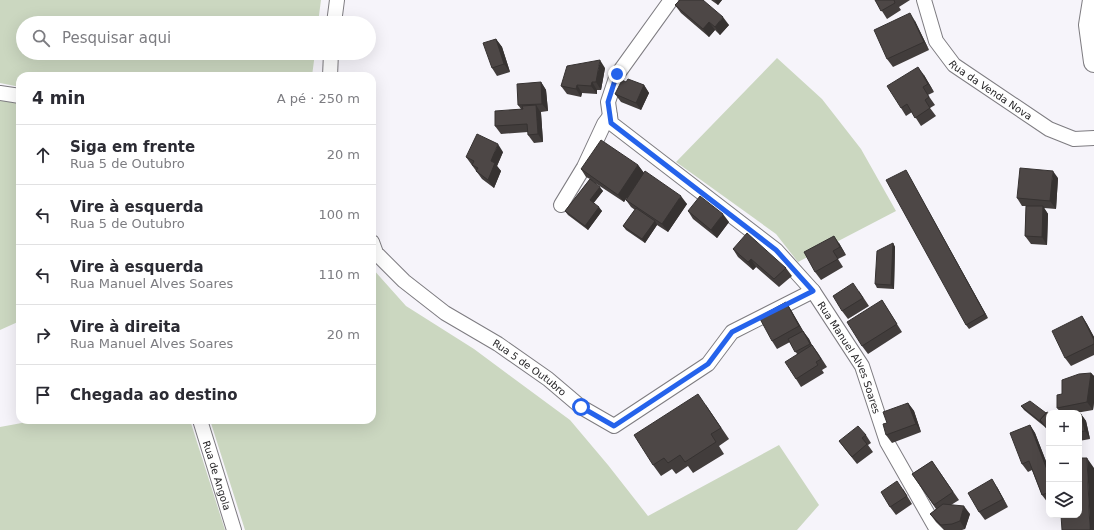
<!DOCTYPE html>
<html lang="pt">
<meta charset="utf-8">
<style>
body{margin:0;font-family:"DejaVu Sans",sans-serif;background:#f7f7f7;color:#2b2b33}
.controls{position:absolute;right:12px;bottom:12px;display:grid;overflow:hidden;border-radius:8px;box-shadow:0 4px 16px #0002}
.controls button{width:36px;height:36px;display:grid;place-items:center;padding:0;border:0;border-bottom:1px solid #e1e1e2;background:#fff;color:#2b2b33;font:20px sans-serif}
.stop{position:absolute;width:12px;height:12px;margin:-9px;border:3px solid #2563eb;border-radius:50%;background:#fff}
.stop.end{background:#2563eb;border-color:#fff;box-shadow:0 1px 4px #0008}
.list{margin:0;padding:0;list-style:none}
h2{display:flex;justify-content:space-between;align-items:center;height:52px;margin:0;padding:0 16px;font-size:17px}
h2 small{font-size:13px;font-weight:400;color:#7c7c81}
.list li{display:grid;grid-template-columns:26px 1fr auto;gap:12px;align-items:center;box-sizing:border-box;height:60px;padding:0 16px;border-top:1px solid #e1e1e2}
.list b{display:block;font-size:15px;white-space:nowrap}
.list p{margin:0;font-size:13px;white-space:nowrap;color:#7c7c81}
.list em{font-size:13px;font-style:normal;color:#7c7c81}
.icon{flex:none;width:22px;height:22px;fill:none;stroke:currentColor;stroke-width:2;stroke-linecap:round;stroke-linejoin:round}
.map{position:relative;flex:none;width:1094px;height:530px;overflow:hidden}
.search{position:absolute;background:#fff;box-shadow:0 4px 16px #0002;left:16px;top:16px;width:360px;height:44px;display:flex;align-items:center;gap:10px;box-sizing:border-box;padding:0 14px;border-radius:22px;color:#7c7c81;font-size:15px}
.panel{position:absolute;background:#fff;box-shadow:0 4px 16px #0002;left:16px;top:72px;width:360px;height:352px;border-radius:12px}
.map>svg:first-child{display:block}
</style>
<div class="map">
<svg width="1094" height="530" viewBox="0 0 1094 530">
<rect width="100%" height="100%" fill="#f6f4fa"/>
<path fill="#cbd7c0" d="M0,0h321l-3,23h-295v30h292l-3,23h-292v11l-20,-4z
M777,58l45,41 39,50 35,62 -98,51 -22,-28 -100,-72z
M0,99l20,4v218l-20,9z
M372,268l34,38 68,43 96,71 38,45 40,51 131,-71 40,60 -22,25h-552l-35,-110h162z
M38,420h152l35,110h-225v-103z"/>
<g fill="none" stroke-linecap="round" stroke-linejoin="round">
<defs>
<g id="minor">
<path id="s1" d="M671,0l-54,75 -9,27 3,21 165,127 37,41 49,75 25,76 50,88"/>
<path id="s2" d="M924,0l12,41 18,24 95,64 25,10 20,-1"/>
<path d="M334,23l3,-23"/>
<path d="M330,76l1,-23"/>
<path d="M0,93l20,3"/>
<path d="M561,205l23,-38 20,-43 6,-8"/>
<path id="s3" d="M372,242l4,11 28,28 41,32 53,31 50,35 33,28 33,19 94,-62 24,-32 81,-41"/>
<path id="s4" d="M200,420l34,110"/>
</g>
<path id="secondary" d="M1093,0l-4,25 5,37"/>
</defs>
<use href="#minor" stroke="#7e7c81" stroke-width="16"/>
<use href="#secondary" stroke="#7e7c81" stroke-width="22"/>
<use href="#minor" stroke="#fff" stroke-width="14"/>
<use href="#secondary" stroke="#fff" stroke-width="20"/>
</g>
<path fill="#423d3c" d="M711,0h11l-4,5z
M875,0h35l-11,7 2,3 -14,9z
M675,5l54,20 -9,10 -5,-5 -6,7 -28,-24z
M915,21l14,29 -36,17 -6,-8z
M496,39l6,8 8,25 -13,4 -5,-8z
M605,68l-4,22h-4v4l-15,-1 -1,4 -14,-3 -6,-8z
M924,75l10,17 -6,3 7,10 -5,3 6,8 -15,10 -9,-14 -6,4 -5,-8z
M541,82l5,8 2,21 -7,1v1l2,29 -9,1 -6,-8v-3l-27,2 -6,-8 26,-17 -3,-4z
M626,82l18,3 5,8 -8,17 -20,-8 -6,-8z
M503,152l-6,14 4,5 -7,17 -12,-9 -16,-22z
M638,165l6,8 43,31 -19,28 -11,-7 -12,18 -19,-13 -3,-4 12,-16 -4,-3 -5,-7 1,-3 -3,5 -32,-21 11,10 -10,12 9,8 -14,19 -20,-15 -3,-4 25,-32 -4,-2 -5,-8z
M908,174l80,144 -19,11 -3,-4z
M1058,178l-2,31 -12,-1 4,6 -1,31 -16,-1 -6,-8 1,-30h-4l-5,-8z
M688,211l41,11 -12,16 -24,-19z
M839,243l7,12 -8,4 5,8 -22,13 -6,-8z
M893,243l2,4 -1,42 -17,-1 -2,-4z
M733,249l53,19 6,8 -13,11 -23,-20 -3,3 -15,-13z
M859,291l10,15 -21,13 -6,-8z
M882,300l20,32 -34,22 -6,-8z
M786,302l5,8 12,21 6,8 3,6 6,8 9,14 -5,3 2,3 -23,14 -5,-8 1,-25 -7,-12 -13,7 -5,-8z
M1082,316l5,8 7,13v18l-23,11 -6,-8z
M1091,373l3,3v26l-1,8 -17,3h-15l-4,-5 5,-14z
M908,403l6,8 7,21 -29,11 -6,-8 1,-12z
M706,405l23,34 -10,7 5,8 -31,19 -5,-7 -12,8 -4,-5 -11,7 -8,-11z
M1021,406l25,7h3v19l-4,-5 -21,-17z
M1079,414h2l5,7 4,18 -11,2z
M1030,425l5,8 14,36v33l-1,1 -6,-8 -10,-25 -4,2 -6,-8z
M866,435l5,8 -3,2 5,7 -16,12 -12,-15 -6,-8z
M932,461l27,39 -8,5 19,9 -5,15 -3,1h-18l-8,-8 -6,-8 6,-5 -24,-35z
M997,487l11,20 -23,13 -6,-8z
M903,489l9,15 -16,11 -6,-8z"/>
<path fill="#363231" d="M715,0h7l-4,5z
M910,13l5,8 14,29 -5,-8z
M723,17l6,8 -9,10 -5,-8z
M709,22l6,8 -6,7 -6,-8z
M496,39l6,8 8,25 -6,-8z
M600,60l5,8 -4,22 -5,-8z
M918,67l6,8 10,17 -6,-8z
M541,82l5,8 2,21 -6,-7z
M592,82l5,8v4l-6,-8z
M577,85l5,8 -1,4 -5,-8z
M644,85l5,8 -8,17 -5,-7z
M536,105l5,8 2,29 -5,-8z
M498,144l5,8 -6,14 4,5 -7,17 -6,-8 3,-19z
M638,165l6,8 -20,29 -6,-7z
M906,170l2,4 80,144 -3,-4z
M1053,171l5,7 -2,31 -6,-8z
M600,187l3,4 -10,13 -3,-4z
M681,196l6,8 -19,28 -6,-8z
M1043,206l5,8 -1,31 -5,-8z
M599,207l3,4 -14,19 -3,-4z
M723,214l6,8 -12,16 -6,-8z
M655,221l2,4 -12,18 -3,-4z
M834,236l5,7 7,12 -6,-8z
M893,243l2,4 -1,42 -3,-4z
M751,259l5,8 -3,3 -5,-8z
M786,302l5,8 14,24 -6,-8z
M1082,316l5,8 7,13v3z
M803,331l6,8 6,13 -5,-8z
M1091,373l3,3v26l-1,8 -6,-8z
M908,403l6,8 7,21 -5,-8z
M1081,414l5,7 4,18 -5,-8z
M1030,425l5,8 14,36v6z
M1087,458l7,10v62h-4z
M992,479l5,8 11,20 -5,-8z
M964,506l6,8 -5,15 -5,-8z"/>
<path fill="#4d4746" stroke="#363231" d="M680,0h23l20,17 -8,10 -6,-5 -6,7 -28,-24z
M875,0h19l1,3 -14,8z
M910,13l14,29 -37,17 -13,-29z
M496,39l8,25 -12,4 -9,-25z
M600,60l-4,22h-4l-1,4 -14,-1 -1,4 -15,-3 6,-20z
M918,67l10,17 -5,3 6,10 -4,3 5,8 -15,10 -8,-14 -6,4 -14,-22z
M628,79l16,6 -8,18 -21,-9 7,-14 4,2z
M541,82l1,22 -24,1 -1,-21z
M536,105l2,29 -10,1 -1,-11 -32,2v-15l28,-2 -1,-3z
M477,134l21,10 -7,17 4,2 -7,17 -12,-9 2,-3 -6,-3 2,-4 -8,-4z
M601,140l37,25 -20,30 -37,-26z
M1020,168l33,3 -3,30 -33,-3z
M906,170l79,144 -19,11 -80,-145z
M645,171l36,25 -19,28 -36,-24z
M590,179l10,8 -10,13 9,7 -14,19 -20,-15z
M700,196l23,18 -12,16 -23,-19z
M1026,206h17l-1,31 -17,-1z
M636,208l19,13 -13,18 -19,-13z
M747,233l39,35 -12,11 -23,-20 -3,3 -15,-13z
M834,236l6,11 -7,4 5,8 -23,13 -11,-20z
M893,243l-2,42 -16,-1 2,-33z
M853,283l10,15 -21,13 -9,-15z
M882,300l15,24 -35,22 -15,-24z
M786,302l13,24 -27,15 -13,-24z
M1082,316l12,24v4l-29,14 -13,-27z
M803,331l7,13 -15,8 -7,-13z
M812,345l9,14 -5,3 2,3 -22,14 -11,-17z
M1091,373l-4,29 -30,6v-13l5,-1v-14l17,-6z
M698,394l23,34 -10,6 5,8 -31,20 -5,-7 -12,8 -4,-5 -11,7 -19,-30z
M1030,401l16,12 -6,7 2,3 -21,-17z
M908,403l8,21 -30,11 -3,-11 4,-1 -4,-11z
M1047,412l2,1v18l-9,-11z
M1079,414h2l4,17 -6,1z
M1030,425l19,50v17l-7,3 -13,-34 -7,3 -12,-31z
M858,426l8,9 -4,3 5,6 -15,13 -13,-16z
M1079,458h8l3,72h-28l-1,-15h18z
M932,461l21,31 -19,13 -22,-31z
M992,479l11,20 -24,13 -11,-19z
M897,481l10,15 -17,11 -9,-15z
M943,504l21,2 -4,15 -8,3 -11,1 -11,-11z"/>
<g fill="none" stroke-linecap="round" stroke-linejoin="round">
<path stroke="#2563eb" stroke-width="5" d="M581,407l33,19 94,-62 24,-32 81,-41 -37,-41 -165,-127 -3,-21 9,-28"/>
</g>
<g text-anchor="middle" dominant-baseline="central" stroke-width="4" stroke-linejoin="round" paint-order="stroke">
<g font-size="10" fill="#252426" stroke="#fff">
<text stroke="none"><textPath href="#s2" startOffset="117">Rua da Venda Nova</textPath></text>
<text stroke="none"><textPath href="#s1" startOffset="482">Rua Manuel Alves Soares</textPath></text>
<text stroke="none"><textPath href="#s3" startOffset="204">Rua 5 de Outubro</textPath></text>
<text stroke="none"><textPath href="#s4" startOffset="58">Rua de Angola</textPath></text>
</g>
</g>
</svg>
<div class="controls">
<button>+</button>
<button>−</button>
<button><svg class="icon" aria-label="layers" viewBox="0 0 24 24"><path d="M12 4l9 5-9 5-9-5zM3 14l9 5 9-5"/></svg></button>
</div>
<div class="stop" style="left:581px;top:407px"></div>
<div class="stop end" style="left:617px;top:74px"></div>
<div class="search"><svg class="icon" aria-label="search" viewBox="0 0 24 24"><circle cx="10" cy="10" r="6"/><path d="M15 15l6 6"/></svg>Pesquisar aqui</div>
<section class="panel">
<h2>4 min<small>A pé · 250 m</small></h2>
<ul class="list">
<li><svg class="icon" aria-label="ahead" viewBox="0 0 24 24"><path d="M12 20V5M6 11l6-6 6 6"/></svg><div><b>Siga em frente</b><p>Rua 5 de Outubro</p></div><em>20 m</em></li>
<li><svg class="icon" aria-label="left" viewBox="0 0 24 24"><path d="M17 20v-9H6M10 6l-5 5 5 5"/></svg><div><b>Vire à esquerda</b><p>Rua 5 de Outubro</p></div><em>100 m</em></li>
<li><svg class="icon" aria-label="left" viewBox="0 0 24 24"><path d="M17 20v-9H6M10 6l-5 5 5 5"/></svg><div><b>Vire à esquerda</b><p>Rua Manuel Alves Soares</p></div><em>110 m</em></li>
<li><svg class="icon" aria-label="right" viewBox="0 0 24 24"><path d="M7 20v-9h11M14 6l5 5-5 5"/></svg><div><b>Vire à direita</b><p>Rua Manuel Alves Soares</p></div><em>20 m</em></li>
<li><svg class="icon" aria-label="arrive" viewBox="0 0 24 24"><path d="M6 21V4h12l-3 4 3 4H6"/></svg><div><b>Chegada ao destino</b></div></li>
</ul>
</section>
</div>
